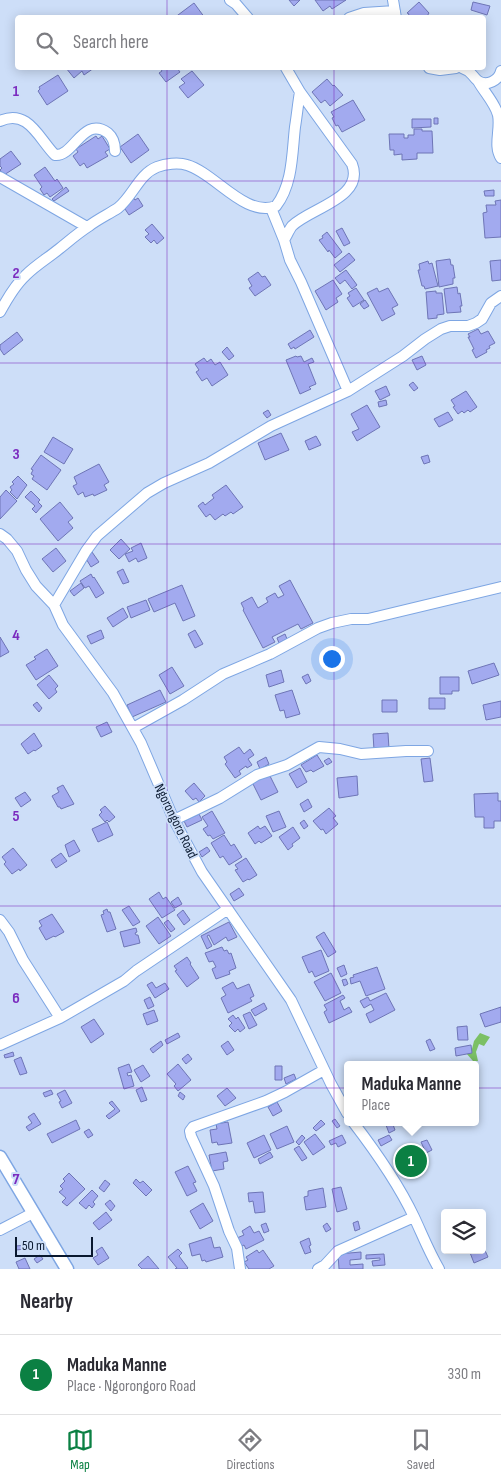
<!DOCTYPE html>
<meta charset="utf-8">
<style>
body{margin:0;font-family:"Sofia Sans Condensed",sans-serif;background:#f7f7f7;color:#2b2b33}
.controls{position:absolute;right:15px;bottom:15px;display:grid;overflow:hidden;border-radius:5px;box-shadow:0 2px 12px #0003}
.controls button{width:45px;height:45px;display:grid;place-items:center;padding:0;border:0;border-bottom:1px solid #e1e1e2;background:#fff;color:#2b2b33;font:25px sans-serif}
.scale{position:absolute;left:15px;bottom:12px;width:78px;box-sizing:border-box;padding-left:5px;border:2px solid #09182f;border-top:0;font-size:14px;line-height:18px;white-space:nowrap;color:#09182f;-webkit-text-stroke:4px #cddef8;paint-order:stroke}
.you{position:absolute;left:331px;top:658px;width:18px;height:18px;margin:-12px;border:4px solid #fff;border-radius:50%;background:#1a73e8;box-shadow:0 0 0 8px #1a73e833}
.badge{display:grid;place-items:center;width:32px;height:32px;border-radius:50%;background:#0b8043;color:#fff;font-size:16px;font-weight:700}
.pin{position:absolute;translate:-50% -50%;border:2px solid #fff;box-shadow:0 1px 5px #0006}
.popup{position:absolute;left:344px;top:1061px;width:135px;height:65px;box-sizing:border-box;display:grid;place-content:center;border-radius:5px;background:#fff;filter:drop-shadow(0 1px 4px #0005);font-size:16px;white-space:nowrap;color:#7c7c81}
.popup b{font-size:19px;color:#2b2b33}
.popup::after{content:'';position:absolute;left:50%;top:100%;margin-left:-10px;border:10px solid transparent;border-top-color:#fff}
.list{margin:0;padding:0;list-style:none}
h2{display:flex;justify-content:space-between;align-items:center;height:65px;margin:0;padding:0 20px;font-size:21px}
h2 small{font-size:16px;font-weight:400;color:#7c7c81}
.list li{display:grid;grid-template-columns:32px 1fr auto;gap:15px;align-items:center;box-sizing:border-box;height:80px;padding:0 20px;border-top:1px solid #e1e1e2}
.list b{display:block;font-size:19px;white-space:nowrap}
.list p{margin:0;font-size:16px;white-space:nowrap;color:#7c7c81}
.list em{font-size:16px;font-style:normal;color:#7c7c81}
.icon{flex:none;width:28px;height:28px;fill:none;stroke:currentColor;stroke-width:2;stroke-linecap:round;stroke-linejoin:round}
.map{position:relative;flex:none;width:501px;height:1269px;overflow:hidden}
.search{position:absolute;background:#fff;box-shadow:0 2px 12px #0003;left:15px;right:15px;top:15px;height:55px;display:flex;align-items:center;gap:12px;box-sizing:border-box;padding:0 18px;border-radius:5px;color:#7c7c81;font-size:19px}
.sheet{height:145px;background:#fff}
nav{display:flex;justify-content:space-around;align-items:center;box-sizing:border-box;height:70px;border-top:1px solid #e1e1e2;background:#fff;font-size:14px;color:#7c7c81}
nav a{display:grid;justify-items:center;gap:2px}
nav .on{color:#0b8043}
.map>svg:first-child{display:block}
</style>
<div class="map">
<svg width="501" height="1269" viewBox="0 0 501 1269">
<rect width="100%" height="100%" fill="#cddef8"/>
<path fill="#7bc065" d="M480,1033l10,4 -6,9 -5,-2 -3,8 2,9h-5l-7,-8 6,-4 2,-8z"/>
<path fill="#a2aaef" stroke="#6e75b6" d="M289,0h11l-6,6z
M315,0h31l-14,9 -2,-3 -7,5z
M419,2l10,11 -3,5h-19l2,-4 -2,-1z
M473,2l17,4 -3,9 -16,-5z
M194,3l11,15h-31z
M66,68h28l-10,7 -2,-4 -8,7z
M160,68h17l3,4 -14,10 -7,-9 3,-2z
M192,71l12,14 -16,13 -9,-11 6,-4 -4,-4z
M58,75l10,16 -21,14 -9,-14 2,-2 -1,-2z
M327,79l6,7 1,-1 9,10 -13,11 -5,-6 -4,3 -9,-11z
M353,100l12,20 -23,12 -4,-7 -2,1 -4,-8 2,-1 -3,-5z
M434,118h4v6h-4z
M412,119h19v8l-19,1z
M414,129h8v2h10l1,22h-16v6l-15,1v-6l-8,1v-5h-4l-1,-16h15v4h4v-3h6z
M138,134l11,16 -18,13 -11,-16z
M96,136l2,3 4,-3 8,13 -5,3 3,4 -21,12 -3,-5 -4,3 -7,-10 5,-4 -2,-3z
M11,151l10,13 -17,11 -4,-5 2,-2 -2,-2v-7z
M45,167l10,14 2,-2 6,9 -13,9 -3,-4 -3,2 -4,-6 2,-2 -8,-12z
M66,187l3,4 -15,10 -2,-2z
M494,190v6h-9l-1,-5z
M133,197l2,3 3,-2 5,8 -14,9 -6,-9z
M501,200v37l-16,1 -2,-25 4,-1 -1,-7h10l-1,-4z
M152,224l12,14 -7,6 -3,-4 -3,3 -6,-6 4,-3 -4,-4z
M342,228l8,15 -6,3 -8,-15z
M327,232l15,20 -7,6 -6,-8 -1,2 -9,-12 4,-2 -1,-2z
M349,253l6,7 -15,12 -6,-7z
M450,259l1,6h2l2,13h-2v6l-14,3 -3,-26z
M501,260v20l-9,1 -2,-20z
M428,261l1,3 3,-1 6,23 -13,3 -1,-3h-2l-4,-16h2l-1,-6z
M346,270l11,15 -5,4 -7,-9 -5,4 -5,-6z
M258,272l4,5 3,-1 6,9 -16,11 -6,-8 3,-2 -4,-7z
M333,280l9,14 -6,4 2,4 -12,8 -11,-19z
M457,287l1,7 2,-1 2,13h-2l1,6 -14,1 -3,-24z
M356,288l8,12 -11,7 -6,-9 3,-2 -2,-3z
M377,288l2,4 9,-4 10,17 -6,3 3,6 -13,7 -15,-28z
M436,291v2h6l2,21 -7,1v3l-9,1 -2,-27z
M365,300l4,6 -5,3 -4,-5z
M478,329l3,5 7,-3 7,12 -6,3 1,2 -4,2 1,2 -11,6 -4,-8 2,-1 -6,-12h2l-2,-3z
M310,330l4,7 -19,12 -1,-2 -3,2 -3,-5z
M17,332l6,8 -19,15 -4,-6v-4z
M227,347l7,9 -5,4 -7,-8z
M296,356l1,1 4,-1 3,6 8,-4 2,4 -6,2 8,20 -7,3 2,2 -11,5 -14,-34z
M422,356l4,9 -9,5 -5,-10z
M204,358l3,4 4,-3 4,6 5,-3 8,13 -16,11 -5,-8 -5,3 -6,-9 3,-2 -4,-6z
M413,382l5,6 -4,3 -5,-6z
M386,386l4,9 -10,5 -5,-9z
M466,391l11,16 -7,5 -2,-2 -4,3 -2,-2 -4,3 -5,-7 2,-1 -4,-6z
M386,400l1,5 -8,2 -1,-5z
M367,405l13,22 -23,14 -5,-9 7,-3 -8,-15z
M268,410l3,5 -4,3 -4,-5z
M448,412l5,8 -14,7 -5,-8z
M281,433l8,17 -24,10 -7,-17z
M316,436l5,9 -12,5 -4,-9z
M53,437l20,12 -9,15 -20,-12z
M41,455l20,15 -14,20 -15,-11 2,-3 -3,-2 2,-4 -2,-1z
M428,455l2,7 -6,2 -3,-7z
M99,464l10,18 -5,3 3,5 -13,6 -1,-2 -8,3 -2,-5 -5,3 -5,-9 4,-2 -3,-7z
M18,476l9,9 -10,14 -7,-7 2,-2 -2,-3 4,-3 -2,-2z
M226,485l17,22 -10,7 -2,-2 -6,4 -2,-2 -8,6 -5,-6 -4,3 -8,-11 5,-4 2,3 9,-7 -2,-3z
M6,490l11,11 -17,18v-22z
M31,491l9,9 -2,2 4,4 -6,7 -4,-4 3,-3 -10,-9z
M60,502l13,16 -5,4 5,6 -15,13 -18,-22z
M121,539l9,10 -11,10 -9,-9z
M141,543l6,15 -9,4 -2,-4 -7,4 -4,-8 8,-3 -2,-3z
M56,548l10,13 -13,11 -11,-13z
M92,552l7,10 -8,5 -6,-10z
M123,569l6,13 -6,2 -6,-12z
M91,574l2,4 1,-1 10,16 -8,5 -7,-12 -4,2 -5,-7z
M290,580l23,43 -12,6 -3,-5 -26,13 3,5 -12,6 -20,-38 1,-1 -3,-6 11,-6 6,11 10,-6 -2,-4 9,-5 3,5 6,-3 -5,-9z
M81,583l3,5 -10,8 -4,-5z
M182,585l13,31 -12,5 -8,-18 -21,9 -6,-13z
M146,600l4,10 -19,8 -4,-11z
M123,608l5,9 -15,10 -6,-9z
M101,630l3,8 -13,6 -4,-8z
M195,630l8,14 -8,4 -7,-14z
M285,634l2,5 -8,4 -2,-5z
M0,637l9,15 -9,5z
M47,649l11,17 -22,14 -10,-15 10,-6 -2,-2z
M494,663l5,12 -27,9 -4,-13z
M172,667l12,19 -14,8 -11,-19z
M281,670l3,12 -15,5 -3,-12z
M308,674l3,7 -5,3 -4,-7z
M49,675l9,11 -3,3 2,3 -8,7 -12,-14z
M440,677h19v14h-7v3h-12z
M160,690l6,12 -34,15 -5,-12z
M292,690l8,24 -14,4 -2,-8 -4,1 -5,-16z
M429,698h16v11h-16z
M382,700h15v12h-15z
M501,701v16l-15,3 -3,-15z
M37,702l5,6 -3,4 -6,-7z
M107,722l5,10 -11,5 -5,-10z
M34,733l8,13 -7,5 -1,-1 -6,4 -7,-10z
M388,733l1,16 -15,1 -1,-16z
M239,747l5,7 6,-5 4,6 -6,4 4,6 -5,3 -1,-2 -7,5 2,3 -6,4 -10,-14 2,-2 -3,-5z
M317,755l7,11 -11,6 -2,-2 -5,2 -5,-7z
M266,757l3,7 -9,5 -3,-7z
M329,758l3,4 -5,3 -3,-4z
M430,758l3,23 -9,1 -3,-23z
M300,768l7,14 -10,6 -8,-14z
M269,774l9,18 -17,8 -9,-18z
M357,776l1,19 -19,3 -2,-20z
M194,783l11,13 -6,6 -3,-4 -3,2 -8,-9z
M63,785l11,19 -13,5 -1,-2h-2l-6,-11 7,-4 -2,-4z
M25,792l6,8 -10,7 -6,-9z
M498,793v8h3v20h-7v7h-10v-11h-9l-1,-23z
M308,799l4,8 -8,5 -4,-8z
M105,806l10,11 -6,5 -2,-2 -2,2 -6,-7 3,-3 -2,-2z
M329,808l7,8 -3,2 5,6 -12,10 -3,-5 -2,1 -8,-9z
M212,811l13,22 -12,6 -3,-4 -2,1 -5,-7 5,-3 -6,-9z
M279,811l7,16 -13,5 -7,-16z
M199,814l3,6 -15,7 -3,-6z
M304,820l4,6 -4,3 -4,-6z
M107,822l6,13 -15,7 -6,-13z
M258,826l2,3 5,-3 7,10 -11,7 -2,-2 -4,3 -7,-11z
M293,827l7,11 -8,6 1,2 -5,4 -9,-13z
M224,835l7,11 3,-2 8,13 -13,8 -6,-9 -3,2 -9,-15z
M74,840l6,11 -11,6 -4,-12z
M207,847l3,4 -8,6 -3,-5z
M13,848l14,17 -7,6 -1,-2 -7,5 -8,-10 2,-2 -4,-5z
M61,853l6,8 -11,7 -5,-8z
M246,858l11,17 -8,5 -1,-1 -5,3 -8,-12 3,-1 -3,-4z
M239,888l5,7 -10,6 -4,-7z
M159,892l4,7 3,-2 9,13 -13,8 -13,-19z
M178,897l4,7 -7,4 -4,-6z
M129,906l11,16 -7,4 -11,-16z
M107,909l1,3h2l6,17 -9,3 -6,-17 3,-1 -1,-3z
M183,910l7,10 -6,5 -7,-10z
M52,914l12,18 -9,5 -1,-1 -8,4 -7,-12 3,-2 -3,-5z
M158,917l13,19 -12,8 -13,-18z
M168,920l7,9 -4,3 -7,-9z
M229,922l8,15 -9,4 -2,-4 -12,8 -5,-10 -2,1 5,10 -5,3 -6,-13z
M136,928l1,4 -2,1 1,2h2l2,8 -16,4 -4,-15z
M324,932l12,20 -8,5 -12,-20z
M222,947l2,4 3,-1 2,4 2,-1 5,15 -7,3 1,3 -14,5 -4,-10 4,-2 -3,-6 -4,1 -4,-9z
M321,950l8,21 -14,6 -3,-6 -3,2 -7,-16z
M187,957l4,6 -1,1 9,14 -12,9 -12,-16 2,-1 -3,-4z
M344,965l3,9 -6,3 -4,-9z
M377,967l8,22 -19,7 -6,-15 -9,3 -1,-6 4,-1 -1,-2z
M331,973l10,20 -16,8 -11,-19z
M346,979l2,5 -4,2 -2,-6z
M152,982l4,6 9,-5 4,6 -14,9 -8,-13z
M233,982l4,7 12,-5 5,12 -4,2 2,3 -24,12 -7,-15 5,-3 -4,-7z
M386,993l9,17 -25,13 -4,-9 8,-4 -3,-6 -7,4 -4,-7 8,-4 2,4z
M343,995l2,3 -5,3 4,9 5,-3 3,5 -23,11 -5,-11 3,-2 -3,-5z
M150,997l4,9 -6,3 -4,-9z
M264,1003l3,6 -12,7 -4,-6z
M501,1007v15l-16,5 -5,-13z
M154,1010l4,11 -11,4 -4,-11z
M250,1012l7,13 -8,4 -6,-14z
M233,1015l3,4 2,-2 7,11 -5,4 -2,-3 -3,3 -6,-6 3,-3 -4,-4z
M94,1019l10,15 -13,9 -10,-16z
M467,1026l1,14h-10l-1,-13z
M178,1033l2,4 -13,7 -2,-4z
M430,1039l5,10 -5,2 -4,-10z
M161,1041l2,4 -10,8 -3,-4z
M228,1041l6,9 -7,5 -6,-9z
M471,1045l1,8 -16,3 -1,-8z
M13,1052l1,4 -9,2 -1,-3z
M188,1054l4,5 -6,5 -4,-5z
M21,1057l6,16 -7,2 -6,-15z
M129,1064l3,8 -5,1 1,3 3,-1 3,11 -10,3 -6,-21z
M178,1064l13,16 -13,11 -4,-5 2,-2 -9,-10z
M143,1065l7,11 -9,6 -7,-12z
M275,1066h7v14h-7z
M294,1074l2,5 -10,5 -2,-6z
M142,1087l5,13 -6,2 -5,-12z
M227,1088l9,10 -11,8 -8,-10z
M51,1090l2,4 -8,3 -2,-4z
M65,1090l7,13 -10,5 -3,-6 2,-1 -4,-7z
M180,1092l5,4 -2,4 -5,-4z
M112,1101l8,10 -11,8 -3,-3 9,-7 -6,-6z
M277,1102l5,9 -9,5 -5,-9z
M34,1113l7,11 -12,7 -3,-4 6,-4 -4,-6z
M335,1119l5,7 -3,2 -5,-7z
M76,1120l4,9 -28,14 -5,-9z
M321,1120l4,4 -9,7 -3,-3z
M228,1122l4,21 -14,2 -1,-3 -5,1 -2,-13 7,-1 -1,-5z
M392,1122l3,8 -6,3 -3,-8z
M287,1126l7,16 -17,7 -7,-15z
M89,1129l4,6 -5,3 -4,-6z
M315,1134l10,13 -12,8 -9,-13z
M264,1135l7,15 -17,8 -7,-15z
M302,1135l3,3 -6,7 -3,-3z
M342,1135l4,8 -8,4 -2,-4 -5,2 -2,-4z
M389,1135l3,5 -11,6 -3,-6z
M427,1140l5,10 -6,3 -5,-11z
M299,1146l8,12 -5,3 -8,-12z
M416,1147l8,20 -18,8 -8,-20z
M226,1152l2,9 -5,1 1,7 -12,2 -3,-16z
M270,1152l3,5 -13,7 -2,-5z
M188,1166l8,16 -3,1 4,8 -10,5 -12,-24z
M69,1173l16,16 -18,17 -5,-4 4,-4 -7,-6 4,-3 -3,-3 5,-5 -2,-2z
M136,1179l4,4 3,-2 9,9 -6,6 -13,-13z
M105,1180l5,4 -6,8 -5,-4z
M341,1187l6,22 -10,3 -5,-23z
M323,1188l3,19 -20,3 -2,-13 4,-1v-5z
M92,1190l6,6 -5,6 2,2 -3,4 -3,-3 -3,4 -7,-6z
M263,1192l2,20 -10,1 -2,-12 -4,1 -1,-9z
M110,1200l5,6 -4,5 -6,-7z
M203,1203l10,18 -13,8 -10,-18z
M106,1212l6,8 -13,10 -6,-7z
M358,1221l2,8 -5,2 -2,-8z
M266,1223l3,8 -5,2 -3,-8z
M327,1223l4,6 -5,3 -3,-6z
M250,1226l4,7 5,-2 5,9 -18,9 -2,-4 -2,1 -5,-8 7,-3 -2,-4z
M211,1237l3,11 6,-1 3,10 -17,5 -1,-2 -3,1 -2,-7 -8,2 -3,-12z
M309,1238l2,7 -2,1 2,6 -6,2 -5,-12z
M482,1244l6,13 -14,6 -5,-13h13z
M25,1245v4l-9,1v-4z
M102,1247l7,11 -11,7 -5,-7 5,-3 -2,-4z
M178,1249l4,4 -3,3 9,12 -1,1h-12l2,-1 -9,-11z
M257,1250l2,3 4,-3 11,16 -5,3h-20l-5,-7 4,-2 -2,-3z
M361,1252v7l-11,1v5l13,-1v5h-24l-1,-15z
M384,1254l1,11 -12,1 -1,-5 8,-1v-2l-14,1v-4z
M40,1255l3,4 -6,4 -3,-4z
M148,1256l11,13h-17l-4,-4z
M25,1258l5,11h-11l-3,-7z"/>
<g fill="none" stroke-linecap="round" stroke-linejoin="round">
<defs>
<path id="minor" d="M230,0l6,4 12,14
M393,0l3,18
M349,18l15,-5 31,-2
M286,68l14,24 52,72c13,34 -42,44 -60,62 -3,4 -5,9 -8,14l6,20 11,22 47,109
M429,68l11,2 16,-2
M462,68c10,3 9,7 16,13 9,6 21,-1 23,-10
M478,81c6,11 17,22 20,34 3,14 -5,31 3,43
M0,121c28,-13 39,18 55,34 19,2 28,-40 53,-22 6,5 7,11 7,18
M0,177l87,50
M271,208l13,32
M0,312c7,-13 15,-27 26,-37 10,-10 22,-17 33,-26 10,-8 19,-16 30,-23 9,-7 20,-12 29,-18 15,-12 21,-34 39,-41 8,-3 21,-5 30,-2 28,8 58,53 89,41 17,-22 16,-53 19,-79 2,-12 3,-24 5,-35
M0,534l7,5 10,12 9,19 10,16 18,19 9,20 50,68 28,50 33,77 28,52 89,128 40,84 16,29
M54,605l32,-54 11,-15 50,-43 17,-10 45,-20 62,-37 77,-35 55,-35 22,-17 16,-10 9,-3h18l8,-3 6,-4 9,-16 10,-7
M133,728l50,-28 40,-26 47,-20 48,-26 14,-5 19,-4h17l133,-32
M174,820l46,-22 37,-23 30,-10 32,-18 21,2 21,5 45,-3h22
M0,920l9,12 14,28 37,58
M0,1045l60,-27 64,-37 12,-10 92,-62
M353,1122c23,30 45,61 61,95 8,17 15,35 25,52
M0,1230l33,-17
M240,1269l-3,-21 -8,-17 -15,-45 -23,-50 -1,-5 3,-4 73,-26 19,-9 39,-22
M318,1269l7,-4 13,-14 76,-34"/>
<path id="tertiary" d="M0,1157l67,112"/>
</defs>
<use href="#minor" stroke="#7ea6e3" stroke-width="12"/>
<use href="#tertiary" stroke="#7ea6e3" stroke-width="15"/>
<use href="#minor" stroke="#fff" stroke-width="10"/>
<use href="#tertiary" stroke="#fff" stroke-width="12"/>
</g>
<path fill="none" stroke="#7b2cbf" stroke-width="1" stroke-opacity="0.55" d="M167,0v18M334,0v18M167,68v1201M334,68v1201M0,181h501M0,363h501M0,544h501M0,725h501M0,906h501M0,1088h501"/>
<g text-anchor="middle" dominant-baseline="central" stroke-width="4" stroke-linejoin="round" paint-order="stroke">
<g font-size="14" fill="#09182f" stroke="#cddef8">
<text transform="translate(176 821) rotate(64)">Ngorongoro Road</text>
</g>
</g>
<g font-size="16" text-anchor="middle" font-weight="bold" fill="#7b2cbf" stroke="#cddef8" stroke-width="4" stroke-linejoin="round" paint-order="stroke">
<text x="16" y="96">1</text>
<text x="16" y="278">2</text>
<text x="16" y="459">3</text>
<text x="16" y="640">4</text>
<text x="16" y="821">5</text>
<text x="16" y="1003">6</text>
<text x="16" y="1184">7</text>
</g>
</svg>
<div class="controls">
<button><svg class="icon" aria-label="layers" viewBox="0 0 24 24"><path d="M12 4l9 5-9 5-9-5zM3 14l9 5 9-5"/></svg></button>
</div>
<div class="scale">50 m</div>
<div class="you"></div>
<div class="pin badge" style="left:411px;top:1161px">1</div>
<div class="popup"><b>Maduka Manne</b>Place</div>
<div class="search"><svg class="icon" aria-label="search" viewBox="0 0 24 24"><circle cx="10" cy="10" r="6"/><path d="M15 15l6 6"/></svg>Search here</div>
</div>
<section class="sheet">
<h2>Nearby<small></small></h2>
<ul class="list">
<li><span class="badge">1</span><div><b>Maduka Manne</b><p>Place · Ngorongoro Road</p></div><em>330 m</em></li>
</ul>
</section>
<nav>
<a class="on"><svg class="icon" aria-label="map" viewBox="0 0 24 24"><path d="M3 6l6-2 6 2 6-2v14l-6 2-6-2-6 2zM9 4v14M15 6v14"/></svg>Map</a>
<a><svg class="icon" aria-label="directions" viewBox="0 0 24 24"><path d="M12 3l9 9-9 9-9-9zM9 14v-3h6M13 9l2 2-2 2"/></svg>Directions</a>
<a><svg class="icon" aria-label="saved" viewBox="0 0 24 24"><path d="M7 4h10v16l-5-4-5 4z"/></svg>Saved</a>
</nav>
